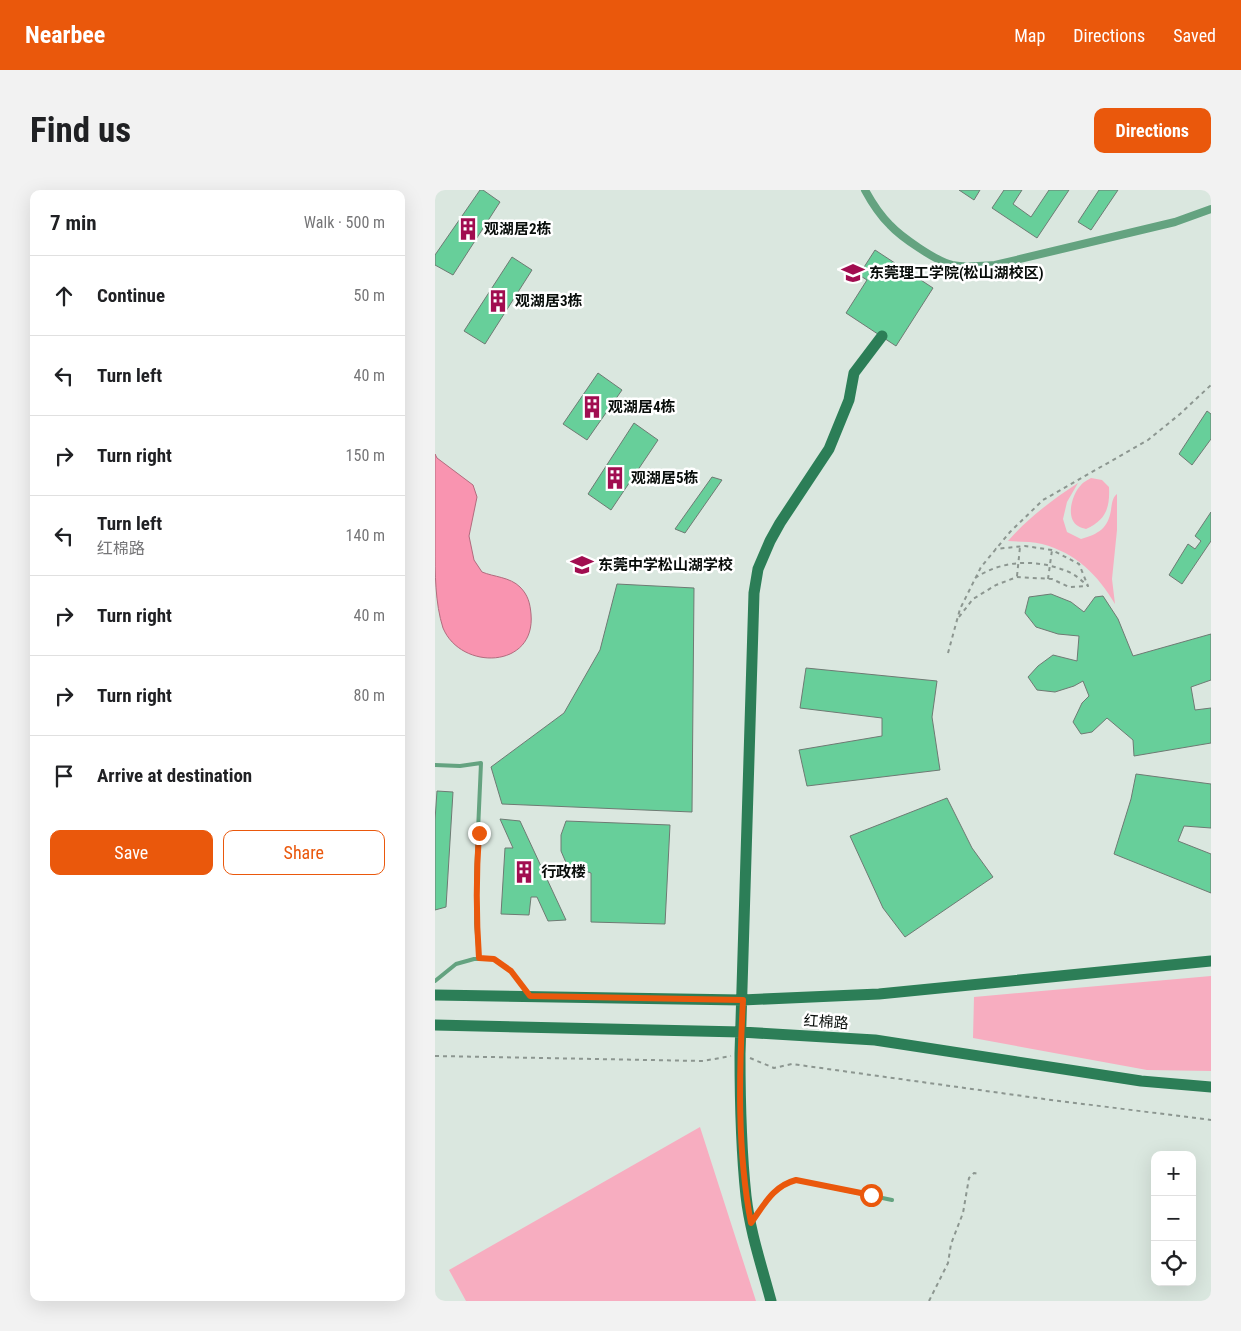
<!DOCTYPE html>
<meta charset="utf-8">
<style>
body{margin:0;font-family:"Roboto Condensed","Noto Sans SC",sans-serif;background:#f2f2f2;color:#202124}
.controls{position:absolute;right:15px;bottom:15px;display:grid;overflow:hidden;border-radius:10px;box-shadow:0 5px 20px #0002}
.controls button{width:45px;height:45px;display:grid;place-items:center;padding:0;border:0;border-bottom:1px solid #e0e0e0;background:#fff;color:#202124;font:25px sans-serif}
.stop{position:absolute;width:15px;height:15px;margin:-11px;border:4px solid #ea580c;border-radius:50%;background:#fff}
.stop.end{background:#ea580c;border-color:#fff;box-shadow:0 1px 5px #0008}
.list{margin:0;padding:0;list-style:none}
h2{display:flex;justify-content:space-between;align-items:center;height:65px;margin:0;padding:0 20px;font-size:21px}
h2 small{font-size:16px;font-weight:400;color:#757577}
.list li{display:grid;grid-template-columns:32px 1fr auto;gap:15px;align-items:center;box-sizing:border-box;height:80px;padding:0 20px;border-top:1px solid #e0e0e0}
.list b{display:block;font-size:19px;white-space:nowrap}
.list p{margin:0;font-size:16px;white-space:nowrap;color:#757577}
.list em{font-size:16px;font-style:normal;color:#757577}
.actions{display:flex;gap:10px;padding:15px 20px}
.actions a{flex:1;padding:11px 0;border:1px solid #ea580c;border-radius:10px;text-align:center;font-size:18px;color:#ea580c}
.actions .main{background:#ea580c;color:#fff}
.icon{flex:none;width:28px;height:28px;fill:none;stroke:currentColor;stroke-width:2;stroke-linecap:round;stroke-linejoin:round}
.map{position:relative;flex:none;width:776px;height:1111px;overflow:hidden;border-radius:10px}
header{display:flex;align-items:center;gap:30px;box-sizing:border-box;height:70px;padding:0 25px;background:#ea580c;color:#fff}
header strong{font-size:24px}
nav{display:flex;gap:28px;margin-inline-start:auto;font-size:18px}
.intro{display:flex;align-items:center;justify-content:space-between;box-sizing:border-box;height:120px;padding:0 30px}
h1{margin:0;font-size:35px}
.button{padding:12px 22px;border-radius:10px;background:#ea580c;color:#fff;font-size:18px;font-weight:700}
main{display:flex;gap:30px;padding:0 30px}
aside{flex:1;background:#fff;border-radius:10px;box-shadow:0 5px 20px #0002}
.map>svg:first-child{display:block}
</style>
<header>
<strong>Nearbee</strong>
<nav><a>Map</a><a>Directions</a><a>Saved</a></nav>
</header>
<div class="intro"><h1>Find us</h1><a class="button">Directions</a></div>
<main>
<aside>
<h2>7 min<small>Walk · 500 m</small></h2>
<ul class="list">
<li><svg class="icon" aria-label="ahead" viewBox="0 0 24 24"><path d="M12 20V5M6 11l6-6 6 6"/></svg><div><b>Continue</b></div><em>50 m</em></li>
<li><svg class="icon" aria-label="left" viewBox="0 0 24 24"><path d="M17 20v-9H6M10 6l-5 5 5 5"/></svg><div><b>Turn left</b></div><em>40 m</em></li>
<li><svg class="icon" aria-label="right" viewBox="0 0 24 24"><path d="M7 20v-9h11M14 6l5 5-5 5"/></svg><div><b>Turn right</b></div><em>150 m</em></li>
<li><svg class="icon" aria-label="left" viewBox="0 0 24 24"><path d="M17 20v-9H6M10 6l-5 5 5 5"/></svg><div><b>Turn left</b><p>红棉路</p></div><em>140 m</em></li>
<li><svg class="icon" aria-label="right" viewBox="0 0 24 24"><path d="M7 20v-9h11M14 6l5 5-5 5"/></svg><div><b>Turn right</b></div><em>40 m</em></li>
<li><svg class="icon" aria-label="right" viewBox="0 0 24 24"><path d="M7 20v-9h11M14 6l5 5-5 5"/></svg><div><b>Turn right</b></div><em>80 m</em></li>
<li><svg class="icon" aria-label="arrive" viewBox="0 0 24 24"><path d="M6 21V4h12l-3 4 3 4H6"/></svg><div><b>Arrive at destination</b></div></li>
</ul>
<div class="actions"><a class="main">Save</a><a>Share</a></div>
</aside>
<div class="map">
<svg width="776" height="1111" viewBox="0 0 776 1111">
<rect width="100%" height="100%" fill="#dae7df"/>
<path fill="#f7adc0" d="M656,288l11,2 7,7c1,21 -3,33 -23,42 -2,-1 -5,-1 -8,-3 -13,-8 -6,-32 3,-41 2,-3 7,-5 10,-7z
M643,293l-11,19 -4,17 4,13 14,7c18,-5 27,-11 30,-29 1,-6 1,-12 6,-16v36l-5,49 3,25c-17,-29 -39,-51 -73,-60 -11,-3 -23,-2 -34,-3 20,-23 44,-41 70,-58z
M776,786v95l-64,-1 -174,-32 1,-41z
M265,937l56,174h-290l-17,-31z"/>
<path fill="#f994b0" stroke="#b16c7e" d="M0,264l2,4 36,27 4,12 -8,39 5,24 8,12c12,5 28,5 38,15 8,8 10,16 11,27 5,55 -70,57 -88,14 -8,-25 -8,-55 -8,-82 0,-31 0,-61 0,-92z"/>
<path fill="#67cf9a" stroke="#6e7a73" d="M45,0h3l17,12 -47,73 -18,-10v-10z
M524,0h21l-6,10z
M569,0h18l-9,14 18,13 18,-27h20l-32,48 -45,-30z
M664,0h19l-27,40 -13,-8z
M440,60l58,38 -37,58 -50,-33 21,-33 -8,-5z
M77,67l20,13 -47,74 -21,-13z
M163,183l24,17 -35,50 -24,-16z
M772,221l4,3v25l-19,26 -13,-11z
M199,233l24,17 -47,70 -23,-16z
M277,287l10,3 -37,53 -10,-4z
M776,322v29l-29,43 -13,-9 19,-31 7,5 6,-8 -6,-5z
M182,394l77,4 -2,224 -190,-8 -11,-37 73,-54 36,-63z
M616,404l20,8 13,10 11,-15 8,-1 15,23 15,37 78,-22v46l-20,7 4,23 16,-2v35l-77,13 -1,-16 -26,-22 -15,14 -11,2 -8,-12 9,-19 7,-7 -6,-15 -9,5 -19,6 -18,-2 -9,-13 10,-11 15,-11 24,6 2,-25 -21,-2 -22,-7 -11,-14 4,-16z
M371,478l131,13 -5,36 8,53 -133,16 -8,-36 83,-14v-18l-82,-10z
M701,584l75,10v44l-27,-2 -6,15 33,13v39l-97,-39 17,-55z
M2,601l16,1 -7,115 -11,3v-90z
M512,608l25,50 21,29 -88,60 -22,-29 -33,-72z
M65,629l20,2 46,99 -18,1 -11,-24h-6l-2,18 -28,-1 4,-66h8z
M131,631l104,4 -5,99 -74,-2v-49l-24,-8 -6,-14v-16z"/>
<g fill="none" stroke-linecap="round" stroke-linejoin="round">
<path stroke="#8c9690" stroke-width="2" stroke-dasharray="4 4" stroke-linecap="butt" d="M582,386l3,-29
M540,388c29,-19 63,-19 94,-6 7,3 13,9 19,14l-9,-22 -27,-14 -27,-4 -30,3
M613,389l4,-29
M524,427l14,-18 23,-14 21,-8 35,2 17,8 19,-1
M513,463l12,-44 21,-42 29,-35 33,-32 105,-60 32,-26 31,-29
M0,866l268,5 28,-5
M315,868l24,10 18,-4 252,35 167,21
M494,1111l19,-38 3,-19 12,-31 6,-35 5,-5 6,1"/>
<path stroke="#64a380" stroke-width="4" d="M0,575l25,1 21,-3 -5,113v47l3,36
M0,791l21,-17 18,-5h20l17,12 18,23
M317,1031c13,-17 22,-35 44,-41l96,20"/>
<path stroke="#64a380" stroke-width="8" d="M430,0c7,13 15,25 25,35 11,12 46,36 62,40 14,3 28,1 43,0l180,-43 36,-13"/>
<path stroke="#2c7e57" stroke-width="11" d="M0,805l307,5 137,-6 332,-33
M0,835l306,7 134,8 266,41 70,6
M336,1111c-9,-34 -21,-69 -25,-105 -5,-47 -6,-95 -6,-142l14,-461 4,-24 12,-28 10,-18 49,-74 20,-49 5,-27 28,-37"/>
</g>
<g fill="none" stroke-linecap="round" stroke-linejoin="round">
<path stroke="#ea580c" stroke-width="6" d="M44,643c-3,42 -3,83 0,125l15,1 17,12 19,25 213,4c-4,74 -6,150 8,223 13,-18 22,-37 45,-43l75,15"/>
</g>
<defs>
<symbol id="building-bare" viewBox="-9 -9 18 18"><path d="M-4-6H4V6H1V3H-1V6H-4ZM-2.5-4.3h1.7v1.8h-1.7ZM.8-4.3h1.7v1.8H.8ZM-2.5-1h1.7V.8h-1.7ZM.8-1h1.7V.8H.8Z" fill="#a10d50" stroke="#fff" stroke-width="2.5" paint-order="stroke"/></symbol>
<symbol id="university-bare" viewBox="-9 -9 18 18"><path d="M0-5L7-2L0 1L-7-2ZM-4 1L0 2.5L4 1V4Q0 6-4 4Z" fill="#a10d50" stroke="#fff" stroke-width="2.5" paint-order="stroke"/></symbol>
<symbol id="school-bare" viewBox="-9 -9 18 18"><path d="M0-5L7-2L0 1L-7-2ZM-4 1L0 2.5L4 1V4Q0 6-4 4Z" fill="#a10d50" stroke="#fff" stroke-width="2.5" paint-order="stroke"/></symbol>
</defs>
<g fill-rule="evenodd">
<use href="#building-bare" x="17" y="23" width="32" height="32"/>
<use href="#university-bare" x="402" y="67" width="32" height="32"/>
<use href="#building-bare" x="47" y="95" width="32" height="32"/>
<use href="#building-bare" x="141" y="201" width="32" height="32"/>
<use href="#building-bare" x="164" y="272" width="32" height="32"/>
<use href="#school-bare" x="131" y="359" width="32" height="32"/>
<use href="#building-bare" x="73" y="666" width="32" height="32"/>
</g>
<g text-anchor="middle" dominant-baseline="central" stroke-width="5" stroke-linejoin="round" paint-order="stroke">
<g font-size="15" font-weight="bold" fill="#080d0a" stroke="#fff" text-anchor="start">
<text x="49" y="39">观湖居2栋</text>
<text x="434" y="83">东莞理工学院(松山湖校区)</text>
<text x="80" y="111">观湖居3栋</text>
<text x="173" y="217">观湖居4栋</text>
<text x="196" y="288">观湖居5栋</text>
<text x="163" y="375">东莞中学松山湖学校</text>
<text x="106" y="682">行政楼</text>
</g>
<g font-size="15" fill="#080d0a" stroke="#fff">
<text transform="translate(391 832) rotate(4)">红棉路</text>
</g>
</g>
</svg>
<div class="controls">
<button>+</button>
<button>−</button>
<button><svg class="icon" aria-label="locate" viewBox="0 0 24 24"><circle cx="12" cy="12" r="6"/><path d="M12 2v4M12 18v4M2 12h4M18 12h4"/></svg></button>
</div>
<div class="stop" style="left:436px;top:1005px"></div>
<div class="stop end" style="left:44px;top:643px"></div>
</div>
</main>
